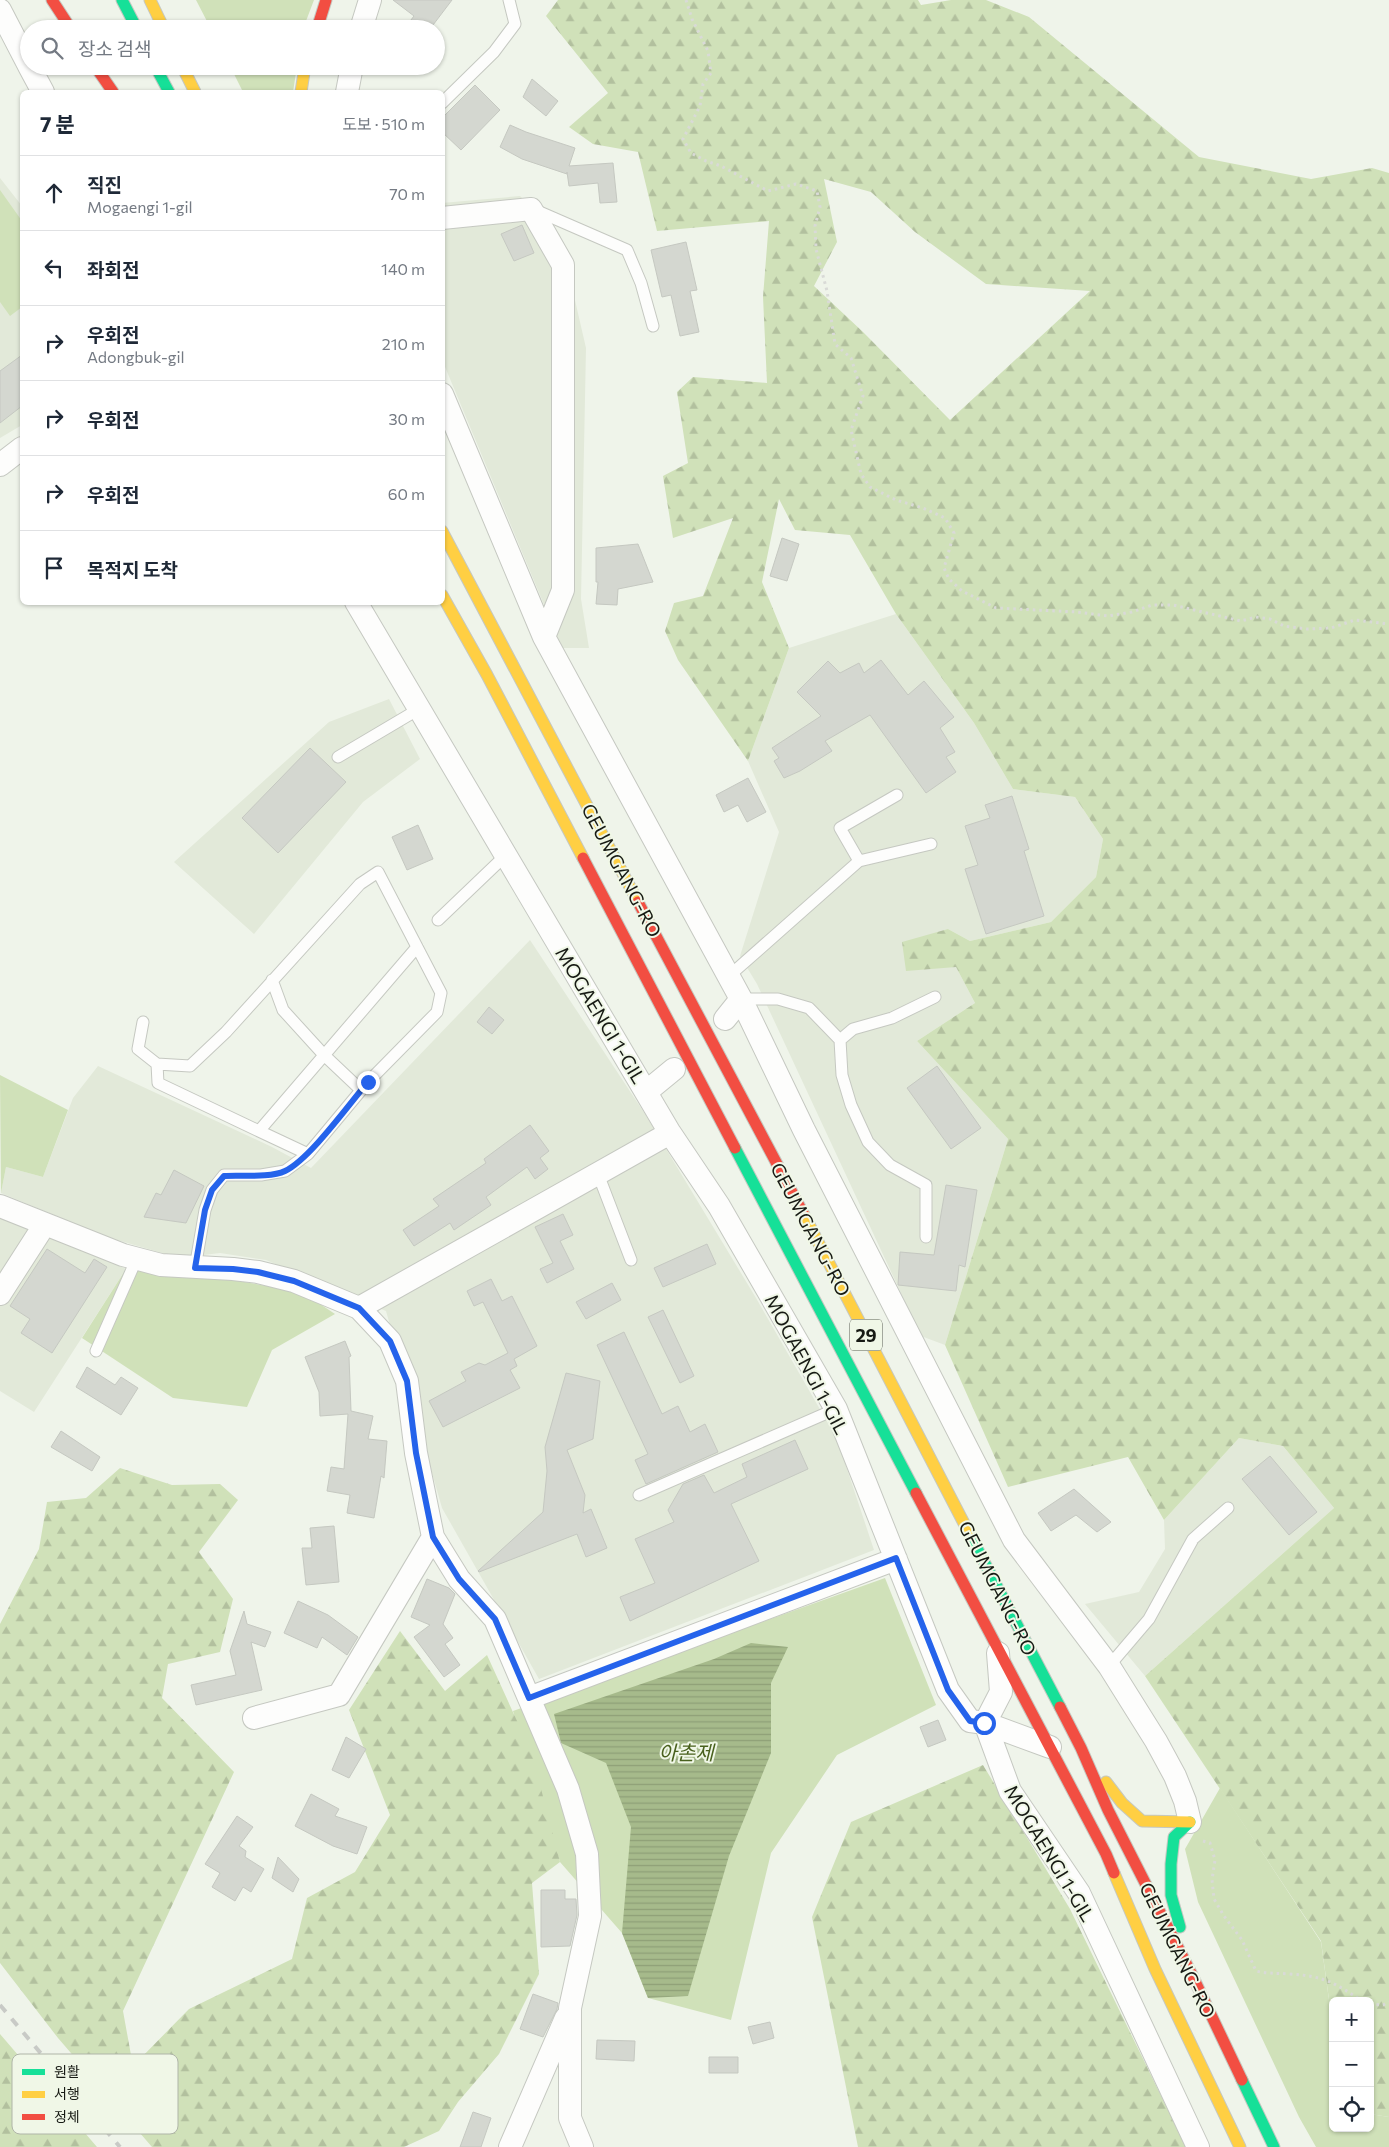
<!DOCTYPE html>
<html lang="ko">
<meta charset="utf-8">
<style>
body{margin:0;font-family:Commissioner,"Noto Sans KR",sans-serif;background:#f2f2f3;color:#1f2937}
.controls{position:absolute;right:15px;bottom:15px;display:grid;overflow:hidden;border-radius:8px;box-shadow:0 1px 4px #0004}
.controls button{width:45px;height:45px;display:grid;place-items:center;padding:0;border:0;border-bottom:1px solid #e0e1e3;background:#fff;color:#1f2937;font:25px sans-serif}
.stop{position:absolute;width:15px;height:15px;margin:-11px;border:4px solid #2563eb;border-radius:50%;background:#fff}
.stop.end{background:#2563eb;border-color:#fff;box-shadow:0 1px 5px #0008}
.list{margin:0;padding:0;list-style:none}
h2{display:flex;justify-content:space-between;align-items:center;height:65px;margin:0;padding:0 20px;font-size:21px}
h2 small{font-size:16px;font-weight:400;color:#747a83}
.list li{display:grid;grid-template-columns:32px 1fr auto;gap:15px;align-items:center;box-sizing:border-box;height:75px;padding:0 20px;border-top:1px solid #e0e1e3}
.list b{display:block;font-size:19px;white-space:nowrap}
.list p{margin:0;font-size:16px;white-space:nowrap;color:#747a83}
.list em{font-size:16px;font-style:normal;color:#747a83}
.icon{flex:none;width:28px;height:28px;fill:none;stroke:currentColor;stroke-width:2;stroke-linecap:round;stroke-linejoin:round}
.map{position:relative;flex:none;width:1389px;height:2147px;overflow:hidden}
.search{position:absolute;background:#fff;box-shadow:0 1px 4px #0004;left:20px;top:20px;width:425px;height:55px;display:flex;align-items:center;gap:12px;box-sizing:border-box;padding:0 18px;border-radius:28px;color:#747a83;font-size:19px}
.panel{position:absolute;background:#fff;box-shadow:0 1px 4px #0004;left:20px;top:90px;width:425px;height:515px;border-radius:8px}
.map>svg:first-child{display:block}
</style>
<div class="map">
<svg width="1389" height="2147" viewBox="0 0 1389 2147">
<defs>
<pattern id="forest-firs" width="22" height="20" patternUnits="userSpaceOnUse" patternTransform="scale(1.25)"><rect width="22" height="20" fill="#d0e1b9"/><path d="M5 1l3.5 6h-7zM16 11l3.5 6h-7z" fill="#b2c09e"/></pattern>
<pattern id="water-rules" width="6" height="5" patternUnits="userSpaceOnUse" patternTransform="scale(1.25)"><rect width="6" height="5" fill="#a6ba8b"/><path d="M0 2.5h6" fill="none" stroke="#8e9f77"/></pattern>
</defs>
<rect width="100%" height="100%" fill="#eff4ea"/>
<path fill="#e2e9d9" d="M0,178l22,28v219l-22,13z
M520,196l40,39 26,113 -5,251 8,49h-27l-119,-286 -1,-159z
M896,614l78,109 39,66 62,8 28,42 -7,38 -45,45 -81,19 -22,-12 8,38 19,36 -58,38 91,98 -63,206 -24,-9 -164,-352 -17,-28 39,-124 -31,-71 41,-113z
M389,699l31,60 -57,43 -109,132 -80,-72 155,-140z
M530,940l115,174 111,184 81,141 37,111 -335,129 -97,-171 -56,-197 -120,-51 -46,-7 -41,5 -72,-21 -106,-44 5,-26 37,10 30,-79 25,-32 174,81 39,21z
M0,1216l48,16 78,37 -92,143 -34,-21z
M1239,1438l44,8 51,62 -189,168 -60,-72 54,-12 26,-43 -1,-29z"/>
<path fill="#d0e1b9" d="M196,0h118l-11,29h-92z
M230,66h67l-4,26h-50z
M0,190l22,31v86l-12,9 -10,-14z
M0,1075l68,35 -25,67 -37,-10 -5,26z
M126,1269l90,8 86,15 33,22 -63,36 -25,57 -74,-9 -91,-60z
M885,1578l51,127 -99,50 -66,98 -40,167 -83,-22 -26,-65 -62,-71 -47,-151z
M1220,1788l101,154 12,87v99h37v-14l19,3v30h-73l-17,-30 -101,-215 -13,-53z"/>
<path fill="url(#forest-firs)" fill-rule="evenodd" d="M558,0h360l3,5 30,-5h35l43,17 170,140 112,22 61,-11 17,5v1944l-19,-3v-113h-37v28l-12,-88 -176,-265 189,-168 -51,-62 -44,-8 -75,82 -36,-63 -120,30 -63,-142 63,-206 -91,-98 58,-38 -19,-36 -50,4 -4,-29 46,-13 22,12 81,-19 45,-45 7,-38 -28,-42 -62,-8 -39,-66 -78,-109 -46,-79 -55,-5 -16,-31 -17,83 27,66 -41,113 -70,-101 -13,-29 9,-28 29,-7 30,-78 -60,20 -10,-62 25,-13 -11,-71 16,-15 74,6 -4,-86 6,-76 -112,10 -19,-79 -45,-8 -24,-17 39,-34 -62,-77zM824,179l47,13 44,40 71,52 104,7 -140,129 -87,-88 -49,-46 23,-44z
M120,1468l52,17 48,-1 18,16 -39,52 34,47 -13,53 -52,12 -6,34 72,74 -111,239 10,55 56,-57 103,-50 15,-61 48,-26 35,-57 -41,-105 51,-79 45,60 42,-36 45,99 28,108 -28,21 7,91 -40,80 -41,48 -19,29 -35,16h-252l-94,-109 -58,-75v-339l39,-75 8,-47 39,-4z
M983,1765l87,144 116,238h-328l-46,-230 39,-95z
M0,2034l97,113h-97z"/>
<path fill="url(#water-rules)" d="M751,1643l37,4 -17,36v70l-42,103 -41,140 -40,2 -26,-65 9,-106 -25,-64 -45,-20 -7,-29 160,-55z"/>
<path fill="#d4d7d0" stroke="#c5c8c1" d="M393,0h59l-22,29h-26l10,-13z
M532,79l26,22 -12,15 -23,-19z
M475,85l25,25 -39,40 -19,-18v-14z
M510,125l16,7 49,16 -6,18 44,-3 4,39 -17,1 -2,-20 -29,3 -2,-14v2l-45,-15 -22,-12z
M522,225l12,28 -20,8 -13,-27z
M686,242l11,48 -7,1 9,41 -19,4 -9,-41 -9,2 -11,-47z
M22,355v51l-22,17v-52z
M782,538l17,6 -12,37 -17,-5z
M638,544l15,38 -35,7 -1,16 -21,-1 2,-22h-2v-34z
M881,660l27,35 16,-14 30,36 -14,11 15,24 -9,5 10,15 -30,21 -56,-78 -45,26 7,10 -32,20 -16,7 -10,-17 5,-3 -7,-10 49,-32 -24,-24 31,-31 12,12 19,-10 5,10z
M310,748l36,34 -68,71 -36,-35z
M748,778l18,34 -19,10 -9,-17 -14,7 -8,-17z
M1012,796l17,53 -5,2 20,65 -58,18 -21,-65 13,-4 -13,-39 25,-8 -5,-13z
M418,825l15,34 -26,11 -15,-33z
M489,1007l15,13 -12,14 -15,-12z
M937,1066l44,62 -30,21 -44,-61z
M530,1125l19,26 -9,7 8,11 -13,10 -8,-12 -41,30 5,8 -37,25 -4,-7 -36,23 -11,-16 36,-24 -6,-7 53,-36 -2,-4z
M174,1170l30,16 -18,37 -42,-6 12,-24 5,2z
M946,1185l31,5 -12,77 -6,-2 -3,26 -58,-6 2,-33 34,3z
M563,1214l10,21 -13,6 14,28 -27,14 -7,-14 13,-6 -18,-36z
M707,1244l9,20 -53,23 -9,-19z
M47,1249l38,24 9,-14 13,8 -55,86 -31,-20 9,-14 -20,-13z
M491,1279l11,22 10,-5 25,50 -23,13 3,7 -7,4 10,18 -77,39 -14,-26 37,-20 -5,-9 18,-9 6,2 23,-12 -25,-51 -9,4 -7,-15z
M612,1283l9,17 -35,19 -10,-17z
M663,1310l31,66 -14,7 -32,-66z
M624,1332l38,82 16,-8 12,26 15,-8 13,28 -72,32 -11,-24 13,-6 -51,-109z
M345,1341l6,15 -2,1 2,54 22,5 -5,23 19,2 -3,37 -3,-2 -7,42 -27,-5 3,-18 -23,-4 4,-24 13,2 4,-55 -28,2 -1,-24 -14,-35z
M87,1367l28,18 6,-8 17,11 -17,27 -45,-28z
M566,1373l34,8 -7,58 -26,11 18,45 -2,18 8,-4 16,39 -21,9 -9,-23 -98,38 -1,-1 65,-59 4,-41 -2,-24z
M61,1431l39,26 -8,14 -41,-24z
M795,1440l13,29 -77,35 28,57 -129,60 -10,-24 35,-14 -20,-44 39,-17 -6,-12 15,-26 21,-9 10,18 33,-16 -5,-13z
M1270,1456l47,56 -28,23 -47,-56z
M1074,1489l37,33 -14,10 -21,-17 -25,16 -13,-18z
M334,1526l5,56 -33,3 -4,-37h10l-2,-20z
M427,1579l22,9 6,6 -12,30 10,14 -8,6 15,21 -16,12 -30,-40 16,-12 -19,-8z
M298,1601l30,14 30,22 -11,18 -25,-18 -5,11 -33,-15z
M244,1611l3,13 24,8 -6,15 -14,-5 11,48 -66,15 -5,-20 45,-10 -6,-24z
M938,1720l8,20 -18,7 -8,-20z
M346,1737l20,12 -17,29 -17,-8z
M311,1794l28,15 -4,7 32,11 -10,27 -24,-8 -38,-20z
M237,1816l16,11 -14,19 7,5 -1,6 19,12 -13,23 -8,-5 -8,14 -23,-14 8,-14 -15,-9z
M278,1857l21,22 -6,13 -21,-14z
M541,1890h24v9h11l1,16 -7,31 -29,1z
M533,1994l25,9 -1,6 -14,28 -23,-8z
M770,2022l4,16 -21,6 -5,-17z
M597,2040l38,1 -1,20 -38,-2z
M709,2057h29v16h-29z
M473,2112l18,6 -10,29h-21z"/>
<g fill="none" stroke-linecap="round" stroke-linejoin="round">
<defs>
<path id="lane" d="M442,103l52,-51 21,-28 -6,-24
M535,210l92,40 14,33 12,43
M338,757l81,-48
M859,861l-19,-33 57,-33
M438,920l68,-65
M729,976l130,-115 72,-17
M272,980l11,30 41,45 37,35
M741,999h37l31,9 31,32 2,35 9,30 17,37 22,23 36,20v52
M143,1022l-5,27 19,15 33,2 36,-34 134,-148 18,-12 63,121 -4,19 -69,70 -60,72 -49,-23
M840,1040l13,-11 39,-11 43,-21
M157,1064l1,19 101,48 158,-184
M598,1174l33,86
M195,1268l10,-58 7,-20 12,-15h37l24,-4 23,-17
M96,1351l41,-93
M639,1495l197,-86
M1109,1666l40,-47 44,-80 35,-31"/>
<path id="street" d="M0,10l29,56
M361,29l9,-29
M29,66l14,26
M347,92l5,-26
M442,218l89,-9 32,56v325l-19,47
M442,394l102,243 197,362 63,131 210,410 95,126 47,75 19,35 10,25 5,21
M0,465l22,-17
M356,602l314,531 49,73 117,203 112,281 22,31 15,2 65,24
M725,1019l16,-20
M646,1092l28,-23
M0,1206l123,49 38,10 72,4 25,3 36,9 65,27 31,33 17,40 9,72 17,84 26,42 36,40 73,170 19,65 3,62 -20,92v110l12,29
M0,1294l45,-70
M359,1308l311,-175
M529,1698l367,-139
M254,1718l85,-23 94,-158
M985,1723l25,68 69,102 119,254
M985,1723l16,-31 -3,-39
M510,2147l56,-129"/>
<path id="fast" d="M122,0l15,29
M155,66l14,26
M735,1148l181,345
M969,1533l91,174
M1180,1927l-9,-32v-31l3,-27 16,-15
M1242,2080l32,67"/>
<path id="slow" d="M150,0l14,29
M182,66l13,26
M301,92l4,-26
M442,531l196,371
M442,595l45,80 96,183
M803,1213l166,320
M1106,1782l16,21 20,18 48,1
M1114,1873l41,96 85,178"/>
<path id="jam" d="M52,0l19,29
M317,29l9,-29
M95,66l18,26
M583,858l152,290
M638,902l165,311
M916,1493l190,361 8,19
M1060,1707l21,41 27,62 85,167 49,103"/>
</defs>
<use href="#lane" stroke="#c5c8c1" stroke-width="13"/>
<use href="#street" stroke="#c5c8c1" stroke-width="24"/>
<use href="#fast" stroke="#c5c8c1" stroke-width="13"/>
<use href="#slow" stroke="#c5c8c1" stroke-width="13"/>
<use href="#jam" stroke="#c5c8c1" stroke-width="13"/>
<path stroke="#d9dad7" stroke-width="3" stroke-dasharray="2.5 4" stroke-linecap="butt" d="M686,0l6,19 16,32 3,22 -8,11 -3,22 -17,33 8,14 15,8 15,5 47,25 28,-7 21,7 3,16 -5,19 1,23 11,42 8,53 16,14 12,38 -12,34 10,44 9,13 26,13 27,8 22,10 9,15 -10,35 5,11 13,12 34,17 81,4 31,4 24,-4 20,-7h21l68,16 15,-4 14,2 14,7 23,3 24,-1 24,-8 34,4
M1203,1841l7,2 5,17 -3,20 2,19 10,17 18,24 14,31c12,3 22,2 34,3 34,2 45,9 72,27
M1370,2004l13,1 6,-3"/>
<use href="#lane" stroke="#fdfdfc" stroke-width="11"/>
<use href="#street" stroke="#fdfdfc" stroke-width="22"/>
<use href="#fast" stroke="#16e098" stroke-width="11"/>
<use href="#slow" stroke="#ffcf43" stroke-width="11"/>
<use href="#jam" stroke="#f24e42" stroke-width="11"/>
<path stroke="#c8cac6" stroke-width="4" stroke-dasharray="9 9" stroke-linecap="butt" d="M0,2005l120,142"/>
</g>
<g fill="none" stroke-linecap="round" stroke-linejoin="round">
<path stroke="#2563eb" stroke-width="6" d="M368,1082c-19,22 -58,77 -83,89 -15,7 -44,4 -61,5l-12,14 -7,20 -10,58 38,1 25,3 36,9 65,27 31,33 17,40 9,72 17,84 26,42 36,40 34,79 367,-140 52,132 22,31 14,2"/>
</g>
<g text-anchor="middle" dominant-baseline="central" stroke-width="4" stroke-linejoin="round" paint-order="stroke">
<rect fill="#f0f7e7" stroke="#585c53" stroke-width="1" x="850" y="1319.5" width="32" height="31" rx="4"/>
<g font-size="18" font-weight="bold" fill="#171a14">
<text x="866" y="1335">29</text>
</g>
<g font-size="19" fill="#171a14" stroke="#f0f7e7">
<text transform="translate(622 870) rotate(62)">GEUMGANG-RO</text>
<text transform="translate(601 1015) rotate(59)">MOGAENGI 1-GIL</text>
<text transform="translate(811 1229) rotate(62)">GEUMGANG-RO</text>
<text transform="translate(807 1364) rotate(62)">MOGAENGI 1-GIL</text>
<text transform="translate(998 1588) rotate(63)">GEUMGANG-RO</text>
<text transform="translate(1050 1853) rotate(59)">MOGAENGI 1-GIL</text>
<text transform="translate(1178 1950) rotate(64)">GEUMGANG-RO</text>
</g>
<g font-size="20" font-style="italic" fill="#49611e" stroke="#f0f7e7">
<text x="686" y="1752">아촌제</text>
</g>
</g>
<rect x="12" y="2054" width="166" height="80" rx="8" fill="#f0f7e7" stroke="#afb5a8" stroke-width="1"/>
<rect x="22" y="2069" width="23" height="6" fill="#16e098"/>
<rect x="22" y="2091" width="23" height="7" fill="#ffcf43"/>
<rect x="22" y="2114" width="23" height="6" fill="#f24e42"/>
<g font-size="14" fill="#171a14">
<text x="54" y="2077">원활</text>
<text x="54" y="2099">서행</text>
<text x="54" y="2122">정체</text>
</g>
</svg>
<div class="controls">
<button>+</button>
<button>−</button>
<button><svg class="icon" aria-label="locate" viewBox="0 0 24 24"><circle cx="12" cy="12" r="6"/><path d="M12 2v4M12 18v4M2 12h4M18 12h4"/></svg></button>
</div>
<div class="stop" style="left:984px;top:1723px"></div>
<div class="stop end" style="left:368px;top:1082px"></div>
<div class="search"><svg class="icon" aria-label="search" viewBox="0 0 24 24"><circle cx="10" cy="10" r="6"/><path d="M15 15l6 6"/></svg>장소 검색</div>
<section class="panel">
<h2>7 분<small>도보 · 510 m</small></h2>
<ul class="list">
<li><svg class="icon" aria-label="ahead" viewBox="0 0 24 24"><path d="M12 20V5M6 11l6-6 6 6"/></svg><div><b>직진</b><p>Mogaengi 1-gil</p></div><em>70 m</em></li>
<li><svg class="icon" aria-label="left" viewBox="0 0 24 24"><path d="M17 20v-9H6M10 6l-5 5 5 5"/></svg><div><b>좌회전</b></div><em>140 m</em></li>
<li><svg class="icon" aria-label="right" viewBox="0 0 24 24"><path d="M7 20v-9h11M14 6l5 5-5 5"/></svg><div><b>우회전</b><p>Adongbuk-gil</p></div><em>210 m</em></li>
<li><svg class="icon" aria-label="right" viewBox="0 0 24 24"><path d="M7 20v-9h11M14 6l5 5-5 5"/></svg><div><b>우회전</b></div><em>30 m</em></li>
<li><svg class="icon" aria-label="right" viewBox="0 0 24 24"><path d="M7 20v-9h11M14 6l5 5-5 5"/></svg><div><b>우회전</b></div><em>60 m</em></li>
<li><svg class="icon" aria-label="arrive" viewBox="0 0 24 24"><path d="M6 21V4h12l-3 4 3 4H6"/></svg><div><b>목적지 도착</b></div></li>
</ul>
</section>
</div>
